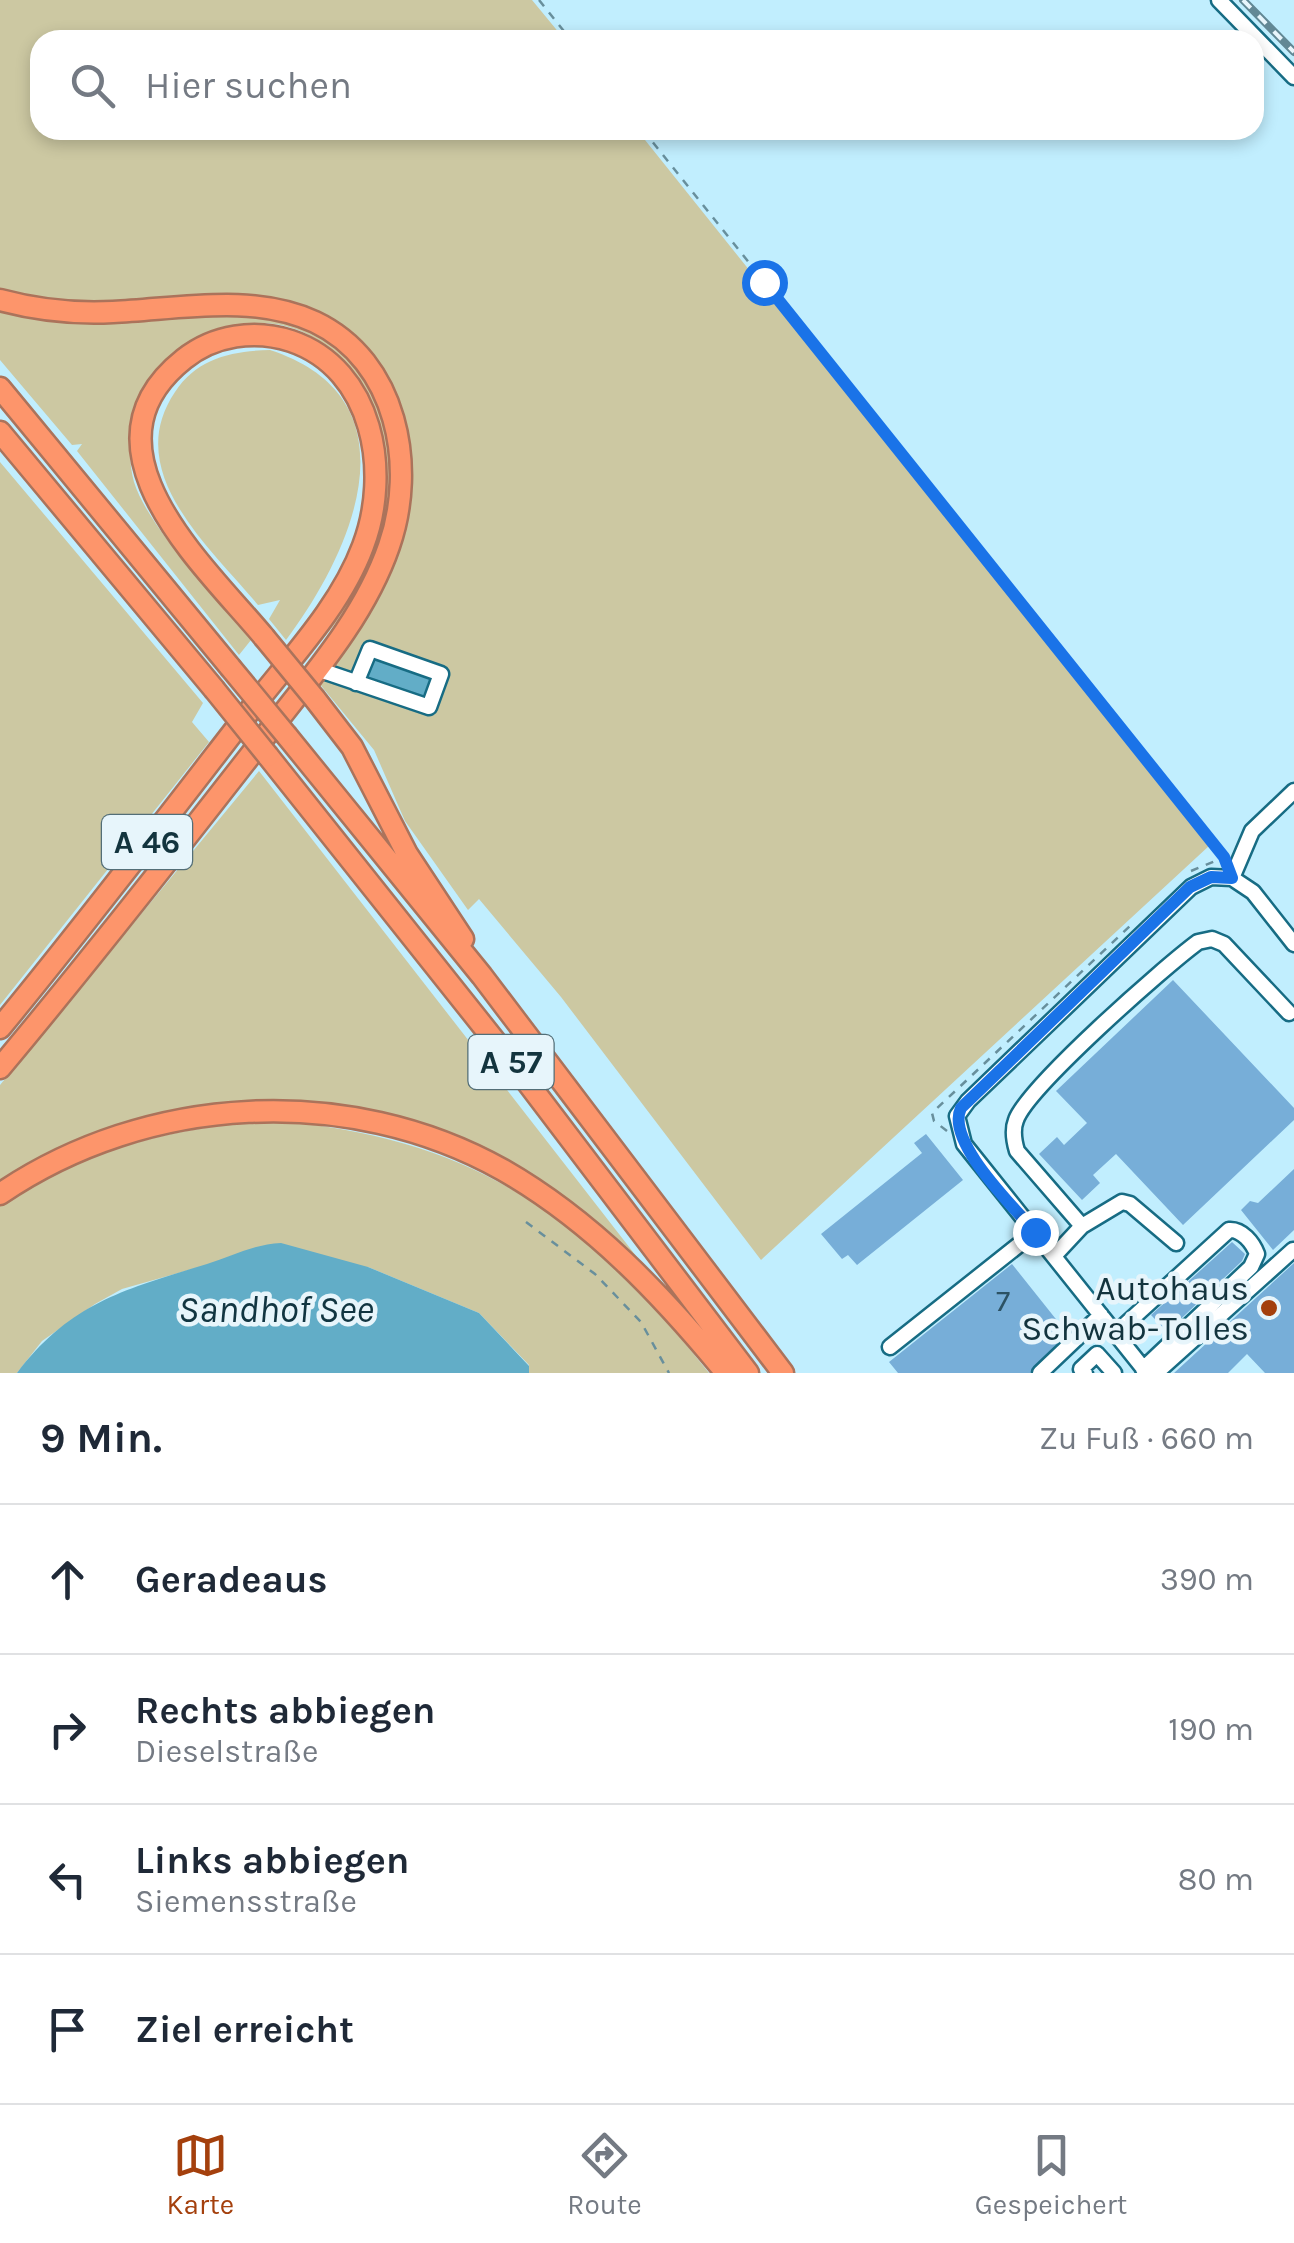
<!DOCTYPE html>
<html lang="de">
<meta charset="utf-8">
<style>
body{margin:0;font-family:Karla,sans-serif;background:#f2f2f3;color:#1f2937}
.stop{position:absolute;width:30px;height:30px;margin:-22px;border:8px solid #1a73e8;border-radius:50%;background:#fff}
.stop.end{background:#1a73e8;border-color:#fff;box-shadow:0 2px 10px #0008}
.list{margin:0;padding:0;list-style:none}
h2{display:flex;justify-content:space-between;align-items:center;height:130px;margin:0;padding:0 40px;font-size:42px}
h2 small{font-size:32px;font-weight:400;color:#747a83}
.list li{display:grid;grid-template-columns:65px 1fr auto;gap:30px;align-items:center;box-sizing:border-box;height:150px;padding:0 40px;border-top:2px solid #e0e1e3}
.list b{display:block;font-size:38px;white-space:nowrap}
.list p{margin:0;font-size:32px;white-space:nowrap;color:#747a83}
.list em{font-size:32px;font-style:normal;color:#747a83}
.icon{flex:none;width:55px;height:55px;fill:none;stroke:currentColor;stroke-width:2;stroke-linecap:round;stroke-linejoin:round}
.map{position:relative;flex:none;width:1294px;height:1373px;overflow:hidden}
.search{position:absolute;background:#fff;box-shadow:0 5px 15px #0003;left:30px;right:30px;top:30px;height:110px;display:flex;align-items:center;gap:25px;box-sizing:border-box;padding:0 35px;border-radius:30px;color:#747a83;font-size:38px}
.sheet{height:730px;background:#fff}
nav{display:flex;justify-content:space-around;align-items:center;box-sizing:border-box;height:140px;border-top:2px solid #e0e1e3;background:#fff;font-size:28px;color:#747a83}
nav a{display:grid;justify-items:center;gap:5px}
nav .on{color:#a4400d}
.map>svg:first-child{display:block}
</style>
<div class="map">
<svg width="1294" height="1373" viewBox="0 0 1294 1373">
<rect width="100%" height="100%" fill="#c1eefe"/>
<path fill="#ccc8a2" d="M0,0h532l33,40h-525v90h597l573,715 -449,415 -200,-263 -82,-98 -11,11 -63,-89 -31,-71 -56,-68c57,-64 101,-145 90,-233 -5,-41 -18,-79 -49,-108 -102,-92 -242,-12 -359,-53z
M0,309c53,1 107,1 160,2 48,1 99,-2 144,15 94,35 111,172 65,250 -18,30 -43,58 -64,86l-3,-4c23,-32 52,-64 69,-100 49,-107 -26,-280 -162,-224 -29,12 -51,33 -65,60 -13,27 -18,59 -10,88 14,46 85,118 117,158l-12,15 -162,-204 5,-7 -10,1 -72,-85z
M270,350c150,49 83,201 16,290l-17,-21 11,-19 -22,5c-48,-58 -137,-133 -83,-213 22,-34 57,-41 95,-42z
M0,462l203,241 -11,19 17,20 -209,263z
M259,771l388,499c-42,-41 -85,-81 -137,-109 -158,-84 -361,-80 -510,22v-98z
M276,1121c199,16 312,98 433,252h-180v-8l-50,-52 -111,-46 -165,-1 -81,23 -27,15 -53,37 -25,32h-17v-168c85,-56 175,-79 276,-84z"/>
<path fill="#62adc7" d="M372,654l65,22 -9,25 -64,-21z
M281,1243l87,24 111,46 50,53v7h-512c54,-71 109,-84 190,-109 25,-8 48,-20 74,-21z"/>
<path fill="#77aed8" d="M1173,980l121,128v12l-111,105 -67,-71 -23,21 7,8 -18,17 -43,-46 18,-17 7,8 23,-22 -31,-32z
M926,1134l37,46 -106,85 -9,-10 -6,4 -21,-25 101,-81 -8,-10z
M1294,1169v61l-21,20 -32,-40 9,-9 8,2z
M1232,1242l13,12 -3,7 -75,71 -16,-17z
M1294,1263v110h-29l-18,-19 -19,19h-54z
M1012,1264l55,69 -37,40h-132l-9,-11z"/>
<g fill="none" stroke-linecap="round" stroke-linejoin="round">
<defs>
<path id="minor" d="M1219,0l75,77
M317,669l112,38 12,-33 -71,-25 -14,34
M1232,878l21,14 41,52
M1082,1226l40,-24 8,2 46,39
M1054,1256l28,-30 -65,-75c-3,-10 -5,-21 -1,-31 12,-33 148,-153 182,-178l14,-3 12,5 65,69
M1115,1334l114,-104c13,-1 24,13 28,24l-6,13 -108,102
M890,1347l145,-115
M1040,1373l61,-58
M1085,1373l-4,-4 16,-15 17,19
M1147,1373l-183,-229 -7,-28 11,-15 223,-214 20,-10 21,1 20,-47 42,-40
M1156,1373l137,-123"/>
<path id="highway" d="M0,300c37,10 74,14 113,12 66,-3 139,-19 202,10 82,39 102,144 74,224 -26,76 -85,139 -133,202 -84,108 -168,215 -256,320
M0,388l230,279
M0,432l214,257
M315,699l37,48 55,107 56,85
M287,736l195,240 301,397
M268,756l250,314 230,303
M0,1028c85,-103 166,-209 248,-315 40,-52 92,-105 115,-167 28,-73 11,-177 -72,-205 -36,-12 -77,-6 -107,18 -112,89 21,207 80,278
M0,1194c147,-100 348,-111 503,-24 89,51 159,125 223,203"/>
</defs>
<use href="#minor" stroke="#176c84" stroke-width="19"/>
<use href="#highway" stroke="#ab735b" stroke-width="25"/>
<path stroke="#688f9c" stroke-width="2.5" stroke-dasharray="8 8" stroke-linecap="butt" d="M539,0l32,40
M643,130l583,729
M1191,871l34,-14
M947,1131l-13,-10 -2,-8 198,-187
M526,1222l69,52 46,48 28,51"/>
<use href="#minor" stroke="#fff" stroke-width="14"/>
<use href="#highway" stroke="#fd956b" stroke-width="20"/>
<defs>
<path id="rail" d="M1243,0l51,52"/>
</defs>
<use href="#rail" stroke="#628895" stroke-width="8"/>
<use href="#rail" stroke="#e7f5fb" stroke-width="4" stroke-dasharray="11" stroke-linecap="butt"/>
<defs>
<path id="highway-bridge" d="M264,637l51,62
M230,667l57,69
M214,689l54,67"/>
</defs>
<use href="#highway-bridge" stroke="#ab735b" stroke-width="25" stroke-linecap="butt"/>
<use href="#highway-bridge" stroke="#fd956b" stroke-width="20"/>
</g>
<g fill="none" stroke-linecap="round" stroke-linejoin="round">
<path stroke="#1a73e8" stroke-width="12" d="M764,282l460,575 8,21 -21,-1 -21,10 -229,221c-16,33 52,98 74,124"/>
</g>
<circle fill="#a4400d" stroke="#e7f5fb" stroke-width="4" cx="1269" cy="1308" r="10"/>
<g text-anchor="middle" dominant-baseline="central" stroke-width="9" stroke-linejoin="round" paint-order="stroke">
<g font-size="30" fill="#2c5264">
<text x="1003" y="1301">7</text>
</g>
<g fill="#e7f5fb" stroke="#536e77" stroke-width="2.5">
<rect x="102" y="815" width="90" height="54" rx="8"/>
<rect x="468.5" y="1035" width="85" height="54" rx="8"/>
</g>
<g font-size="32" font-weight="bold" fill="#13343e">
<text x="147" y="842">A 46</text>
<text x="511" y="1062">A 57</text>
</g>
<g font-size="35" fill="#13343e" stroke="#e7f5fb" text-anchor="end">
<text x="1249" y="1288">Autohaus<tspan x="1249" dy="40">Schwab-Tolles</tspan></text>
</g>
<g font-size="38" font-style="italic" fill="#113541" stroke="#e7f5fb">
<text x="276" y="1309">Sandhof See</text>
</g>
</g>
</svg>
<div class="stop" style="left:764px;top:282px"></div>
<div class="stop end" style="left:1035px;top:1232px"></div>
<div class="search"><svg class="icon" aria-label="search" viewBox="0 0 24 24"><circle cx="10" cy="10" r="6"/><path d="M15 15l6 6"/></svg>Hier suchen</div>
</div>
<section class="sheet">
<h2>9 Min.<small>Zu Fuß · 660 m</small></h2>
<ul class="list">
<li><svg class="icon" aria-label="ahead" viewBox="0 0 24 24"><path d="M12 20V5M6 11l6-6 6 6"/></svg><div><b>Geradeaus</b></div><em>390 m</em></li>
<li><svg class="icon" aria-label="right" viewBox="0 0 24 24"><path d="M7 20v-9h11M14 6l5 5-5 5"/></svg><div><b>Rechts abbiegen</b><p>Dieselstraße</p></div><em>190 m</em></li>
<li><svg class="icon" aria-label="left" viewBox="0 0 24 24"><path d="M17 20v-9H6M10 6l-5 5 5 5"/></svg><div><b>Links abbiegen</b><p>Siemensstraße</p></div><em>80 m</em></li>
<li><svg class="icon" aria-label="arrive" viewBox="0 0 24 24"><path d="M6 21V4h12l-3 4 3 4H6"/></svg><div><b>Ziel erreicht</b></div></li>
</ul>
</section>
<nav>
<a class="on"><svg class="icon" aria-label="map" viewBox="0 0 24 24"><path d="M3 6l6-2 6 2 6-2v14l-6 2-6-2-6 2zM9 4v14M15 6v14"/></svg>Karte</a>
<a><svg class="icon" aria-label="directions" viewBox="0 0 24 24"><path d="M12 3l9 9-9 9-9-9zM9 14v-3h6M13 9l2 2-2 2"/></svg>Route</a>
<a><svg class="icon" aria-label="saved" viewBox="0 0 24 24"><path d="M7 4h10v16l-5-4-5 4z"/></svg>Gespeichert</a>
</nav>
